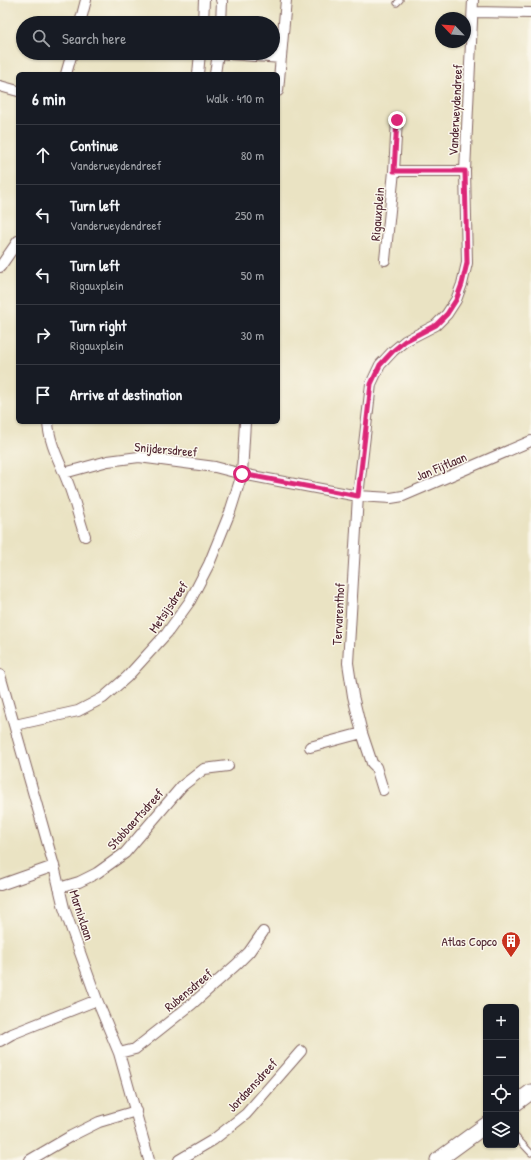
<!DOCTYPE html>
<meta charset="utf-8">
<style>
body{margin:0;font-family:"Patrick Hand",sans-serif;background:#242831;color:#f1f3f6}
.controls{position:absolute;right:12px;bottom:12px;display:grid;overflow:hidden;border-radius:6px;box-shadow:0 1px 3px #0004}
.controls button{width:36px;height:36px;display:grid;place-items:center;padding:0;border:0;border-bottom:1px solid #363941;background:#171b24;color:#f1f3f6;font:20px sans-serif}
.compass{position:absolute;left:435px;top:12px;width:36px;height:36px;border-radius:50%;background:#171b24;box-shadow:0 1px 3px #0004;rotate:295deg}
.stop{position:absolute;width:12px;height:12px;margin:-9px;border:3px solid #db2777;border-radius:50%;background:#fff}
.stop.end{background:#db2777;border-color:#fff;box-shadow:0 1px 4px #0008}
.list{margin:0;padding:0;list-style:none}
h2{display:flex;justify-content:space-between;align-items:center;height:52px;margin:0;padding:0 16px;font-size:17px}
h2 small{font-size:13px;font-weight:400;color:#9ea1a6}
.list li{display:grid;grid-template-columns:26px 1fr auto;gap:12px;align-items:center;box-sizing:border-box;height:60px;padding:0 16px;border-top:1px solid #363941}
.list b{display:block;font-size:15px;white-space:nowrap}
.list p{margin:0;font-size:13px;white-space:nowrap;color:#9ea1a6}
.list em{font-size:13px;font-style:normal;color:#9ea1a6}
.icon{flex:none;width:22px;height:22px;fill:none;stroke:currentColor;stroke-width:2;stroke-linecap:round;stroke-linejoin:round}
.map{position:relative;flex:none;width:531px;height:1160px;overflow:hidden}
.search{position:absolute;background:#171b24;box-shadow:0 1px 3px #0004;left:16px;top:16px;width:264px;height:44px;display:flex;align-items:center;gap:10px;box-sizing:border-box;padding:0 14px;border-radius:22px;color:#9ea1a6;font-size:15px}
.panel{position:absolute;background:#171b24;box-shadow:0 1px 3px #0004;left:16px;top:72px;width:264px;height:352px;border-radius:6px}
.map>svg:first-child{display:block}
</style>
<div class="map">
<svg width="531" height="1160" viewBox="0 0 531 1160">
<rect width="100%" height="100%" fill="#fbf7ec"/>
<filter id="ink" filterUnits="userSpaceOnUse"><feTurbulence type="fractalNoise" baseFrequency=".025" numOctaves="2"/><feDisplacementMap in="SourceGraphic" scale="8" xChannelSelector="R" yChannelSelector="G"/><feConvolveMatrix kernelMatrix="1 2 1 2 8 2 1 2 1" color-interpolation-filters="sRGB"/></filter>
<filter id="wash" filterUnits="userSpaceOnUse"><feTurbulence type="fractalNoise" baseFrequency=".012" numOctaves="4" result="noise"/><feDisplacementMap in="SourceGraphic" scale="16" xChannelSelector="R" yChannelSelector="G"/><feGaussianBlur stdDeviation="0.9" result="paint"/><feColorMatrix in="noise" values="0 0 0 0 0 0 0 0 0 0 0 0 0 0 0 0 0 1.4 0 .05"/><feComposite in="paint" operator="in"/></filter>
<g filter="url(#wash)">
<rect width="100%" height="100%" fill="#eae3c3"/>
</g>
<g filter="url(#ink)">
<g fill="none" stroke-linecap="round" stroke-linejoin="round">
<defs>
<path id="service" d="M397,3l3,-3
M516,1137l15,16"/>
<path id="minor" d="M473,12l58,1
M80,23l6,-23
M203,23l1,-23
M221,23l1,-22 -1,-1
M218,53l63,5
M66,74l6,-21
M198,74l2,-21
M215,74l3,-21
M0,86l18,5
M278,91l8,-91
M394,171h71
M385,260l9,-89 3,-51
M0,267l18,-26
M48,422c1,22 13,42 20,61 7,18 11,36 17,53
M64,473l44,-12 31,-4 76,10 27,7 116,22 13,-112 9,-19 13,-14 12,-10 31,-16 11,-11 9,-14 6,-16 5,-21 -2,-92 8,-171
M0,675l54,191 10,42 33,92 22,53 30,107
M15,725l63,-14 25,-13 24,-21 40,-44 23,-32 19,-37 21,-52 12,-38 3,-52
M310,747l52,-14
M383,790l-7,-23 -4,-4 -10,-30 -9,-37 -5,-33 10,-167 33,2 12,-2 128,-55
M0,885l54,-19
M59,888l20,-6 18,-9 28,-20 57,-67 22,-17 24,-3
M0,1041l12,-7 85,-34
M119,1053l16,-4 57,-45 45,-40 12,-12 14,-20
M30,1160l41,-24 28,-14 37,-11
M179,1160l34,-20 33,-26 55,-63"/>
<path id="primary" d="M516,1103l15,-11
M438,1160l48,-35"/>
</defs>
<use href="#service" stroke="#826460" stroke-width="7"/>
<use href="#minor" stroke="#826460" stroke-width="12"/>
<use href="#primary" stroke="#826460" stroke-width="17"/>
<use href="#service" stroke="#fff" stroke-width="5"/>
<use href="#minor" stroke="#fff" stroke-width="10"/>
<use href="#primary" stroke="#fff" stroke-width="15"/>
</g>
</g>
<g fill="none" stroke-linecap="round" stroke-linejoin="round" filter="url(#ink)">
<path stroke="#db2777" stroke-width="5" d="M242,474l116,22 13,-112 9,-19 13,-14 12,-10 31,-16 11,-11 9,-14 6,-16 5,-21 -2,-92h-71l3,-51"/>
</g>
<defs>
<symbol id="building-pin" viewBox="-11 -11 22 30"><path d="M0 17L-7.5 6A9.5 9.5 0 1 1 7.5 6Z" fill="#c8321e" stroke="#fbf7ec"/><path d="M-4-6H4V6H1V3H-1V6H-4ZM-2.5-4.3h1.7v1.8h-1.7ZM.8-4.3h1.7v1.8H.8ZM-2.5-1h1.7V.8h-1.7ZM.8-1h1.7V.8H.8Z" fill="#fff"/></symbol>
</defs>
<g fill-rule="evenodd">
<use href="#building-pin" x="500" y="930" width="22" height="30"/>
</g>
<g text-anchor="middle" dominant-baseline="central" stroke-width="3" stroke-linejoin="round" paint-order="stroke">
<g font-size="13" fill="#4a1f2b" stroke="#fbf7ec">
<text transform="translate(455 110) rotate(-87)">Vanderweydendreef</text>
<text transform="translate(377 214) rotate(-85)">Rigauxplein</text>
<text transform="translate(166 449) rotate(5)">Snijdersdreef</text>
<text transform="translate(441 466) rotate(-23)">Jan Fijtlaan</text>
<text transform="translate(168 607) rotate(-56)">Metsijsdreef</text>
<text transform="translate(338 614) rotate(-87)">Tervarenthof</text>
<text transform="translate(135 819) rotate(-48)">Stobbaertsdreef</text>
<text transform="translate(82 915) rotate(72)">Marnixlaan</text>
<text transform="translate(188 990) rotate(-40)">Rubensdreef</text>
<text transform="translate(252 1085) rotate(-47)">Jordaensdreef</text>
</g>
<g font-size="13" fill="#4a1f2b" stroke="#fbf7ec" text-anchor="end">
<text x="497" y="941">Atlas Copco</text>
</g>
</g>
</svg>
<div class="controls">
<button>+</button>
<button>−</button>
<button><svg class="icon" aria-label="locate" viewBox="0 0 24 24"><circle cx="12" cy="12" r="6"/><path d="M12 2v4M12 18v4M2 12h4M18 12h4"/></svg></button>
<button><svg class="icon" aria-label="layers" viewBox="0 0 24 24"><path d="M12 4l9 5-9 5-9-5zM3 14l9 5 9-5"/></svg></button>
</div>
<svg class="compass" viewBox="-18 -18 36 36"><path d="M0-13l5 13h-10z" fill="#e53935"/><path d="M0 13l5-13h-10z" fill="#9ea1a6"/></svg>
<div class="stop" style="left:242px;top:474px"></div>
<div class="stop end" style="left:397px;top:120px"></div>
<div class="search"><svg class="icon" aria-label="search" viewBox="0 0 24 24"><circle cx="10" cy="10" r="6"/><path d="M15 15l6 6"/></svg>Search here</div>
<section class="panel">
<h2>6 min<small>Walk · 410 m</small></h2>
<ul class="list">
<li><svg class="icon" aria-label="ahead" viewBox="0 0 24 24"><path d="M12 20V5M6 11l6-6 6 6"/></svg><div><b>Continue</b><p>Vanderweydendreef</p></div><em>80 m</em></li>
<li><svg class="icon" aria-label="left" viewBox="0 0 24 24"><path d="M17 20v-9H6M10 6l-5 5 5 5"/></svg><div><b>Turn left</b><p>Vanderweydendreef</p></div><em>250 m</em></li>
<li><svg class="icon" aria-label="left" viewBox="0 0 24 24"><path d="M17 20v-9H6M10 6l-5 5 5 5"/></svg><div><b>Turn left</b><p>Rigauxplein</p></div><em>50 m</em></li>
<li><svg class="icon" aria-label="right" viewBox="0 0 24 24"><path d="M7 20v-9h11M14 6l5 5-5 5"/></svg><div><b>Turn right</b><p>Rigauxplein</p></div><em>30 m</em></li>
<li><svg class="icon" aria-label="arrive" viewBox="0 0 24 24"><path d="M6 21V4h12l-3 4 3 4H6"/></svg><div><b>Arrive at destination</b></div></li>
</ul>
</section>
</div>
